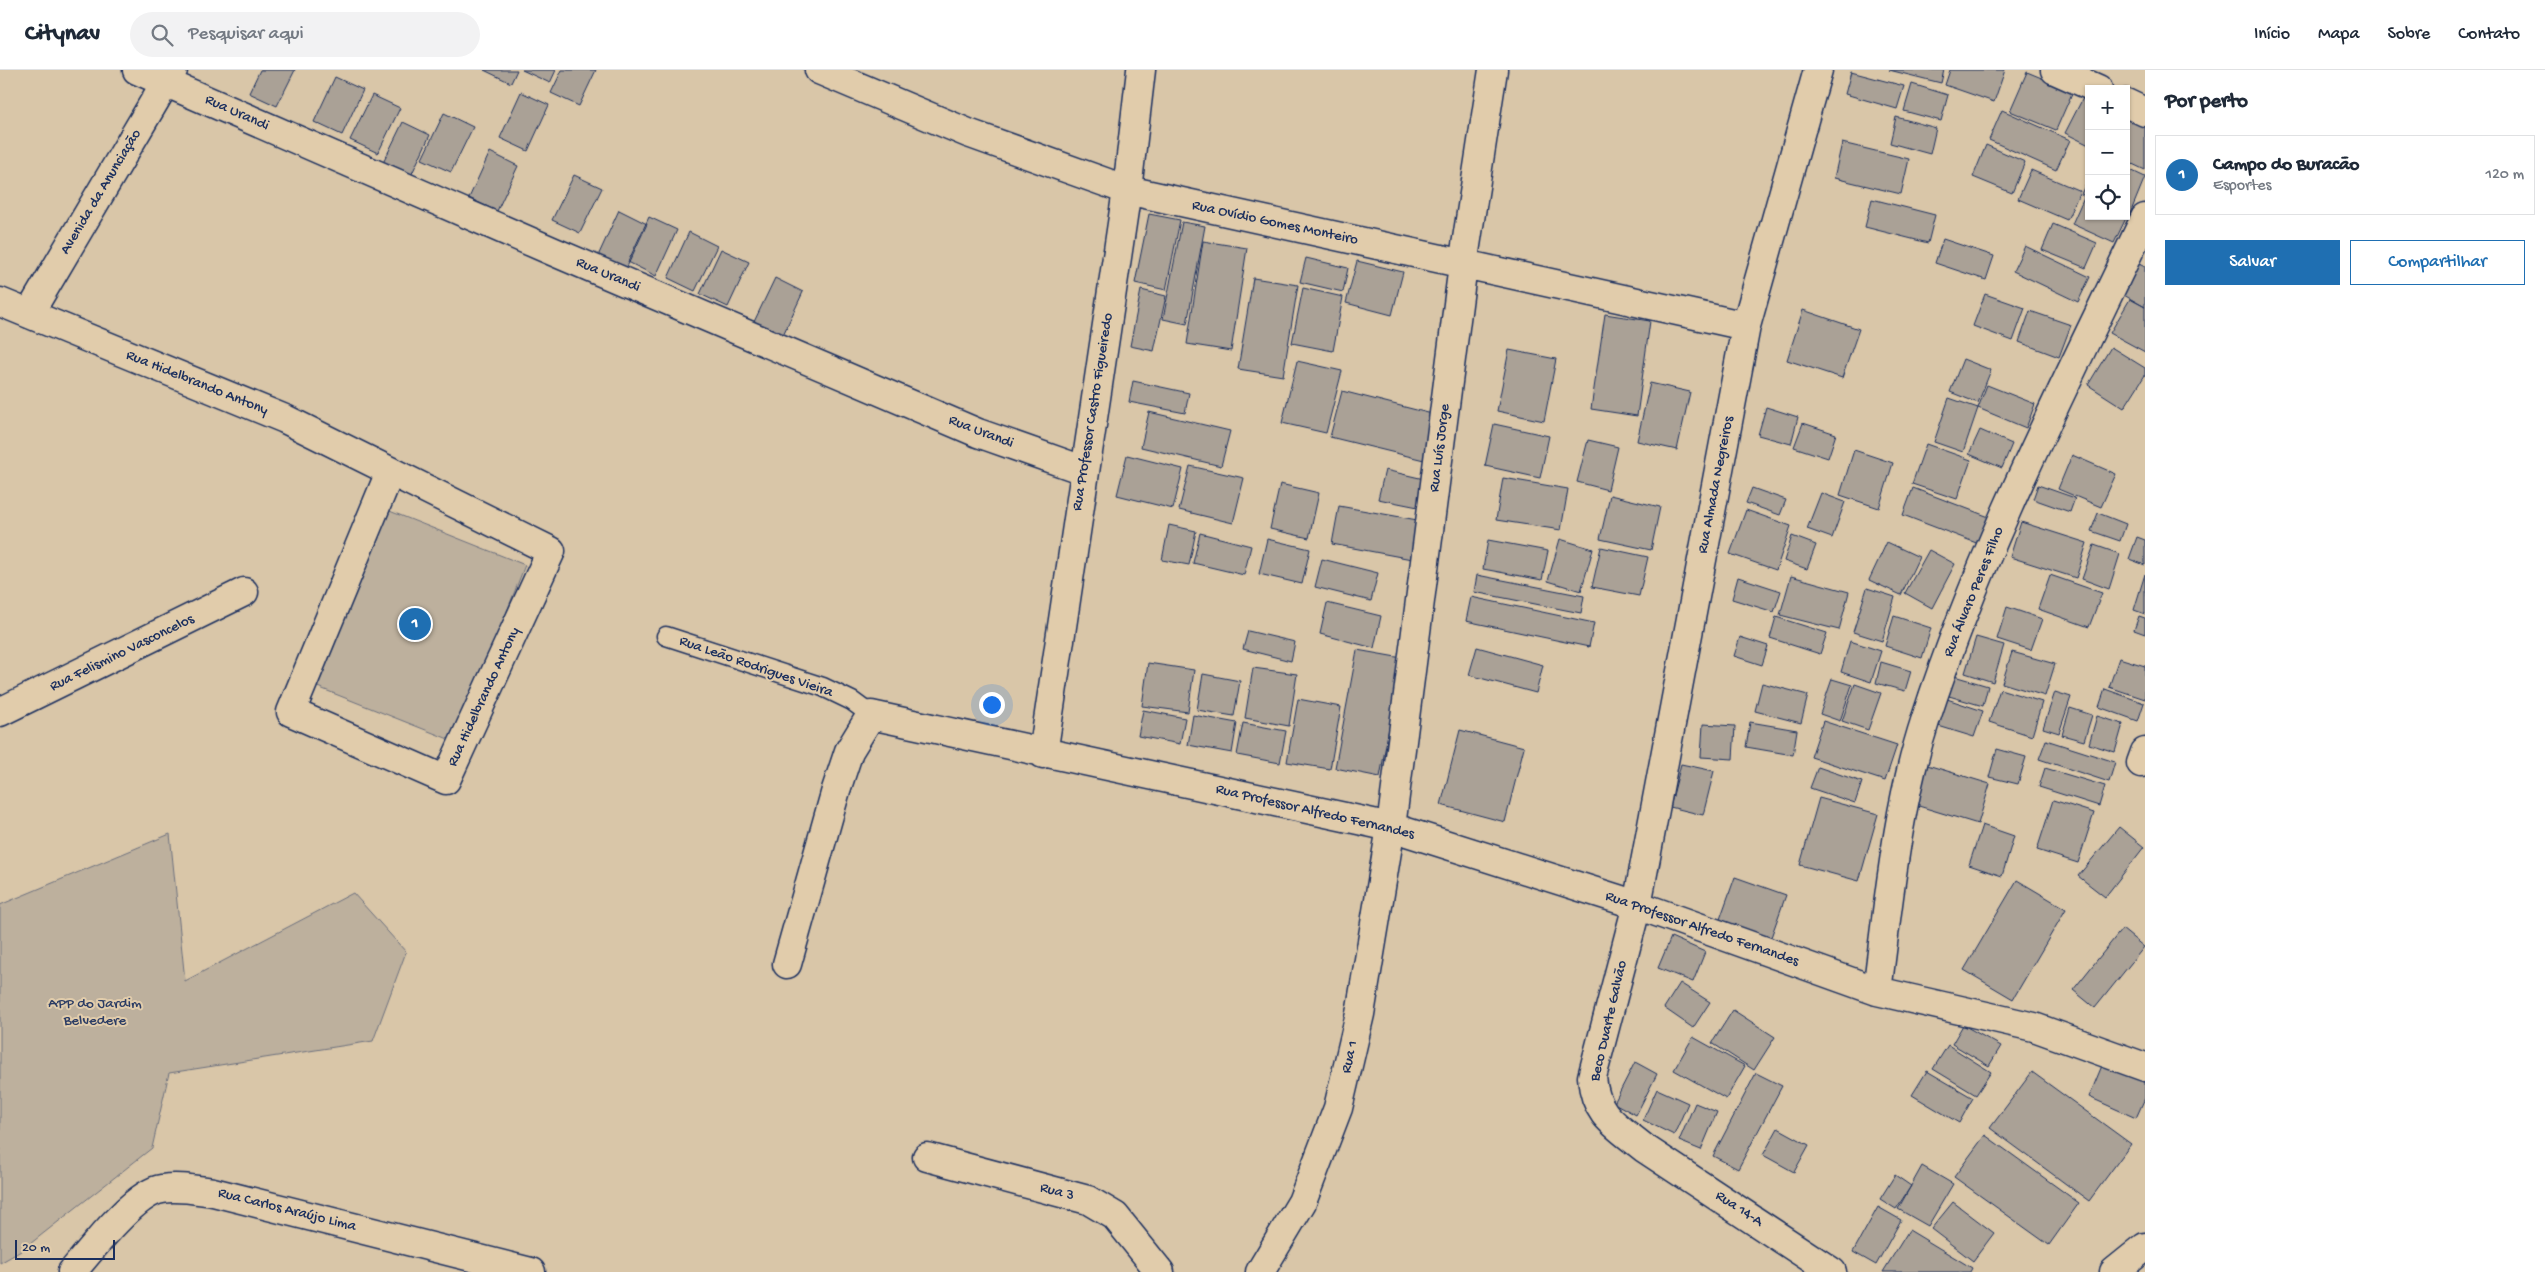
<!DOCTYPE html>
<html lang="pt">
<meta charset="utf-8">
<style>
body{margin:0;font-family:"Gochi Hand",sans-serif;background:#f2f2f3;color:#1f2937}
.controls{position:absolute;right:15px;top:15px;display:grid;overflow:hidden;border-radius:0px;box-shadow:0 1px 4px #0004}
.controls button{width:45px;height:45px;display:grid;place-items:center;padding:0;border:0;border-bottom:1px solid #e0e1e3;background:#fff;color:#1f2937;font:25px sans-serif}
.scale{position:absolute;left:15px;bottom:12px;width:100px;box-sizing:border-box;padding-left:5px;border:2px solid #1b2f5e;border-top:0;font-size:14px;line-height:18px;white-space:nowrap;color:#1b2f5e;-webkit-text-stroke:4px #e1ccab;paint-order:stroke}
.you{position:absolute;left:991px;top:634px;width:18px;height:18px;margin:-12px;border:4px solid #fff;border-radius:50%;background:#1a73e8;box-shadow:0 0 0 8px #1a73e833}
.badge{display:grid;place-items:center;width:32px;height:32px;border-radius:50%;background:#1f6fb2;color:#fff;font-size:16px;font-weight:700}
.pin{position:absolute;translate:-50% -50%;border:2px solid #fff;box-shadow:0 1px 5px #0006}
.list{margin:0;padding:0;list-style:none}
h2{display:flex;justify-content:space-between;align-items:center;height:65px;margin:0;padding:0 20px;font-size:21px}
h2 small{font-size:16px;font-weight:400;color:#747a83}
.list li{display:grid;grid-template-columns:32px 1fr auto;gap:15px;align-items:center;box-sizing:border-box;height:80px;margin:0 10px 10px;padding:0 10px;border:1px solid #e0e1e3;border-radius:0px}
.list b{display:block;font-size:19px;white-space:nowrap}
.list p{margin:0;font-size:16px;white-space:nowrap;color:#747a83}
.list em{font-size:16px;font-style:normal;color:#747a83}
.actions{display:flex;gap:10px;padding:15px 20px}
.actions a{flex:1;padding:11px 0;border:1px solid #1f6fb2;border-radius:0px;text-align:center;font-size:18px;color:#1f6fb2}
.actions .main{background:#1f6fb2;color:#fff}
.icon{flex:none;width:28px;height:28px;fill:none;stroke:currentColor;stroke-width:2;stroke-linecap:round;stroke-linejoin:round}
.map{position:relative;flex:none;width:2145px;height:1202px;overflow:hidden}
header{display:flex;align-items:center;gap:30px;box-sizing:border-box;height:70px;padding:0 25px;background:#fff;border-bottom:1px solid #e0e1e3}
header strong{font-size:24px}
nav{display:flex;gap:28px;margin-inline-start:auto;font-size:18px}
.search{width:350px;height:45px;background:#f2f2f3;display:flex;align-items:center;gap:12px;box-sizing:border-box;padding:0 18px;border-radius:28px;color:#747a83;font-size:19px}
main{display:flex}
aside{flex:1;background:#fff}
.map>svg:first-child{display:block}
</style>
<header>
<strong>Citynav</strong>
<div class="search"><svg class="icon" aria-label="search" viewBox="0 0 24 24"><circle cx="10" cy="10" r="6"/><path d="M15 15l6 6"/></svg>Pesquisar aqui</div>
<nav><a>Início</a><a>Mapa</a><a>Sobre</a><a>Contato</a></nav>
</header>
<main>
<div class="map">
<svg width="2145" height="1202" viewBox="0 0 2145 1202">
<rect width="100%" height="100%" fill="#d9c6a8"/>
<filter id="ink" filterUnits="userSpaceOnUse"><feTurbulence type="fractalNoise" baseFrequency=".02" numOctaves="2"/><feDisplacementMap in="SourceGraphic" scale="10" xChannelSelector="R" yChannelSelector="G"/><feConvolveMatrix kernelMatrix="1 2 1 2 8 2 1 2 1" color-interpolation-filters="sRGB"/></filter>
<g filter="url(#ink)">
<path fill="#bdb09d" stroke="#6c707e" d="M372,434l153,61 -69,177 -151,-60z
M170,764l15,147 168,-88 53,59 -33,89 -204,32 -17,75 -131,103 -21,12v-358z"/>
<path fill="#aaa196" stroke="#1b2f5e" d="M260,0h35l-18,36 -28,-13z
M484,0h33l-6,13z
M522,0h34l-6,13z
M562,0h34l-17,36 -28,-13z
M1889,0h55l-3,13z
M1950,0h55l-11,32 -49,-17z
M1851,2l53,14 -7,23 -52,-15z
M2027,2l46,19 -17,39 -46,-19z
M335,7l28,13 -21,45 -28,-13z
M1912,14l36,11 -7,26 -37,-10z
M521,22l28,13 -21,46 -28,-13z
M372,25l28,13 -22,45 -28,-13z
M2084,26l5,3v46l-24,-12z
M2002,40l68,30 -14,30 -67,-30z
M444,43l29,14 -22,45 -29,-13z
M2126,46l19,9v45l-19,-9z
M1896,47l40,11 -6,26 -40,-11z
M403,52l27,13 -21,45 -28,-13z
M1842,73l67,16 -8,35 -67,-16z
M1986,75l39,17 -13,31 -39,-16z
M490,82l28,14 -21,45 -28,-13z
M2126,98l19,9 -16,39 -3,-1z
M2031,100l49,21 -13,29 -49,-21z
M574,105l28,13 -22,45 -28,-13z
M2089,107v21l-8,-4z
M2084,127l5,2v17h38l-13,27 -42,-19z
M1872,129l63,16 -7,28 -63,-16z
M619,140l28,14 -21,45 -28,-13z
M1149,144l31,6 -14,70 -31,-7z
M649,147l28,13 -21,46 -28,-14z
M1182,152l23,4 -18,98 -24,-5z
M2053,154l44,19 -11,25 -44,-18z
M689,162l28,14 -22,45 -27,-13z
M1943,169l51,17 -8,24 -51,-17z
M1203,171l44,7 -16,103 -44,-7z
M2025,176l65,31 -12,25 -65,-31z
M721,179l28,13 -21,45 -28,-13z
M1306,188l42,10 -5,24 -43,-10z
M1357,191l46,11 -11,43 -46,-12z
M2139,193l6,3v41l-23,-13z
M775,208l28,14 -21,45 -29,-13z
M1253,208l45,7 -15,91 -45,-7z
M1303,218l40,9 -10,54 -41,-8z
M1141,220l25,6 -12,55 -24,-5z
M1985,224l40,14 -12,33 -40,-15z
M2130,229l15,8v45l-35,-19z
M1803,240l56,19 -17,49 -55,-18z
M2030,241l41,14 -12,32 -40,-15z
M1605,244l45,7 -13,95 -46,-7z
M2111,277l34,21v7l-21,33 -36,-23z
M1509,280l47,9 -12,62 -47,-10z
M1963,289l28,11 -13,33 -28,-11z
M1297,291l45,10 -16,62 -44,-10z
M1133,311l56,12 -4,20 -56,-11z
M1650,313l40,9 -13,58 -40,-9z
M1987,315l48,19 -9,24 -48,-20z
M1342,321l94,24 -12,45 -94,-23z
M1949,328l29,10 -15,44 -29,-10z
M1766,337l32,10 -7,27 -33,-9z
M1149,342l81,19 -9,35 -80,-19z
M1803,353l33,11 -8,24 -34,-11z
M1494,354l55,12 -9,42 -55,-12z
M1980,360l32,14 -10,24 -33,-14z
M1588,370l30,7 -10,43 -31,-8z
M1926,374l45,16 -14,39 -45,-15z
M1854,380l39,13 -14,45 -39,-13z
M1127,385l56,14 -10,40 -56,-14z
M2072,385l44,19 -15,33 -43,-18z
M1190,396l54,12 -11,45 -54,-13z
M1385,400l39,9 -6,28 -40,-8z
M1503,408l65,11 -7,41 -65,-10z
M1280,414l39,9 -10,45 -39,-9z
M2038,415l37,13 -5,14 -37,-13z
M1752,418l34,12 -6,15 -34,-12z
M1913,418l76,29 -10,27 -76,-29z
M1821,423l24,9 -13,36 -25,-9z
M1610,425l50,12 -9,43 -51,-11z
M1339,436l84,15 -6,39 -85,-16z
M1746,440l45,16 -15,44 -46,-16z
M2098,443l28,11 -6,17 -29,-10z
M2021,452l66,21 -11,35 -66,-21z
M1169,455l27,6 -7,34 -27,-5z
M1200,463l51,13 -7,29 -51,-12z
M1792,466l24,9 -9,24 -23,-8z
M2137,467l8,3v25l-16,-6z
M1267,469l43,10 -8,35 -43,-10z
M1560,469l33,10 -12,42 -33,-10z
M1488,470l60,11 -6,29 -59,-11z
M1887,472l32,15 -18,38 -32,-15z
M2094,475l26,9 -11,35 -27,-10z
M1601,477l47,10 -9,39 -47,-9z
M1929,480l26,14 -23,44 -27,-15z
M1322,489l56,14 -7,28 -56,-14z
M2145,504v40l-11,-4z
M1477,505l107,21 -3,17 -107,-21z
M2050,505l52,18 -13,34 -51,-18z
M1791,506l58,16 -10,38 -59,-15z
M1738,507l43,14 -7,21 -42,-13z
M1867,518l28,9 -13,44 -29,-9z
M1471,527l123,26 -5,24 -123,-26z
M1327,533l54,13 -7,32 -54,-14z
M2007,537l35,12 -11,31 -34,-11z
M1894,546l37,12 -9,30 -37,-12z
M2139,546l6,2v16l-11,-4z
M1776,547l51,16 -7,21 -50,-16z
M1248,561l47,11 -4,19 -48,-12z
M1740,567l28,9 -6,19 -28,-9z
M1976,567l28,8 -11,37 -28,-9z
M1850,571l31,10 -10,31 -30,-10z
M1477,577l66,18 -7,28 -67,-18z
M1357,580l45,8 -22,119 -45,-9z
M2012,582l43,12 -10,32 -43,-13z
M2119,588l26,8v33l-36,-12z
M1881,592l30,9 -6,20 -29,-8z
M1148,593l46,7 -6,42 -46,-6z
M1253,598l44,6 -8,52 -44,-8z
M1203,604l37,7 -6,35 -37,-6z
M1954,606l34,10 -5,20 -34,-10z
M1832,609l20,6 -12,36 -20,-7z
M1762,613l46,12 -7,28 -46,-12z
M1855,614l26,9 -13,37 -26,-9z
M2000,619l42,13 -10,34 -43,-14z
M2105,619l39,14 -6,18 -39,-14z
M2055,622l16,5 -12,36 -16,-5z
M1944,628l39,13 -9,26 -39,-12z
M1298,629l43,8 -11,62 -43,-7z
M2070,638l22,7 -8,26 -22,-6z
M1143,640l42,8 -5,26 -42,-8z
M1193,645l44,8 -5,30 -44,-8z
M2097,646l26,8 -8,28 -26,-8z
M1823,651l74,24 -12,36 -74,-24z
M1750,652l47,8 -4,25 -47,-8z
M1243,653l43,8 -6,32 -43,-8z
M1703,654l32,2 -2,33 -32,-2z
M1460,660l64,17 -19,75 -64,-17z
M2046,670l69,22 -6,20 -70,-23z
M1997,679l29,8 -8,27 -29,-7z
M1681,694l33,7 -11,44 -33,-8z
M1924,694l66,20 -12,40 -66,-20z
M1818,697l44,15 -7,21 -45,-15z
M2045,698l60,18 -6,20 -60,-19z
M1819,728l59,16 -19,67 -59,-16z
M2053,730l41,13 -16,50 -41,-13z
M1982,755l32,11 -12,40 -33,-11z
M2119,757l25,20 -39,50 -27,-21z
M1735,807l51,18 -16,45 -51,-18z
M2017,810l49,29 -53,90 -49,-29z
M2122,859l22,18 -49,61 -22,-18z
M1671,867l34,15 -12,30 -35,-14z
M1680,913l30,19 -17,26 -29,-20z
M1733,940l42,27 -21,33 -42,-27z
M1963,955l38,21 -12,20 -37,-22z
M1693,967l52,29 -19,33 -52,-29z
M1948,975l43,27 -15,23 -43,-26z
M2106,986l39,16v26l-9,20 -47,-21z
M1635,992l22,12 -21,41 -22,-12z
M1927,1001l46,27 -14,25 -47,-28z
M2032,1002l99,72 -42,57 -99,-73z
M1756,1003l26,13 -44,83 -25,-13z
M1657,1019l31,14 -14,32 -31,-15z
M1695,1033l22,9 -16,38 -22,-9z
M1778,1058l31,17 -15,27 -31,-17z
M1985,1065l94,68 -30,42 -95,-68z
M1922,1096l31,18 -25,42 -30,-17z
M1895,1105l16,11 -15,23 -16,-10z
M1953,1132l41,31 -21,28 -42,-32z
M1878,1137l23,13 -25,45 -23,-13z
M1909,1160l63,38 -2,4h-87z"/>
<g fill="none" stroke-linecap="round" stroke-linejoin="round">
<defs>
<path id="service" d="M666,566l157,51 29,14 19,14"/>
<path id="minor" d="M137,0l415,181 426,182 105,37
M819,0l149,63 159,57 619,136
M1818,0l-72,256 -109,579 -45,172c3,39 24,48 52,71l188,124
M2055,0l43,19
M2126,33l19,9
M0,232l285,117 266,132 -105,229 -155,-68 99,-240
M29,244l144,-244
M0,642l244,-120
M1043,684l84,-564 14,-120
M2141,693l4,-11
M787,894l49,-174 13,-39 22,-36 520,112 246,78 240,86 157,36 111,40
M1877,921c12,-92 20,-185 49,-273 56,-173 141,-336 219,-500
M927,1087l161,43 27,16 45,56
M72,1202c18,-21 63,-80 90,-83 16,-3 35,1 51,3l318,80
M1260,1202l42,-70 36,-94 22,-94 31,-187 72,-562 30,-195
M2114,1202l31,-25"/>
</defs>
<use href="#service" stroke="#1b2f5e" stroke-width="21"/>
<use href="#minor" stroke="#1b2f5e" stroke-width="31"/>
<use href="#service" stroke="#e1ccab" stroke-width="18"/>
<use href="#minor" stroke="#e1ccab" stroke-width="28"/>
</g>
</g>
<g text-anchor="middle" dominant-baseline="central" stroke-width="4" stroke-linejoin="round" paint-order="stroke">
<g font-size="15" fill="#1b2f5e" stroke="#e1ccab">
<text transform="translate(237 43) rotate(24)">Rua Urandi</text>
<text transform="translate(101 122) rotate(-59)">Avenida da Anunciação</text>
<text transform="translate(1275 153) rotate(12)">Rua Ovídio Gomes Monteiro</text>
<text transform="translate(608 205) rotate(23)">Rua Urandi</text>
<text transform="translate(197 313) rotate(22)">Rua Hidelbrando Antony</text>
<text transform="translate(1093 342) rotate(-81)">Rua Professor Castro Figueiredo</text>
<text transform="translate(981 362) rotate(21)">Rua Urandi</text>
<text transform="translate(1440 378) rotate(-83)">Rua Luís Jorge</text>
<text transform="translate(1716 415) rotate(-79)">Rua Almada Negreiros</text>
<text transform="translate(1974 522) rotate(-68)">Rua Álvaro Peres Filho</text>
<text transform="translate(122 583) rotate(-26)">Rua Felismino Vasconcelos</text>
<text transform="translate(756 597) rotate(19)">Rua Leão Rodrigues Vieira</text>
<text transform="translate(484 627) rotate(-65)">Rua Hidelbrando Antony</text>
<text transform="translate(1315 742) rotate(13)">Rua Professor Alfredo Fernandes</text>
<text transform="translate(1702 859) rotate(19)">Rua Professor Alfredo Fernandes</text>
<text transform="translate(1609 951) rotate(-77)">Beco Duarte Galvão</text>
<text transform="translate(1350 987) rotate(-77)">Rua 1</text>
<text transform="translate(1057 1122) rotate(15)">Rua 3</text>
<text transform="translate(1739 1139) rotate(33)">Rua 14-A</text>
<text transform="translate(287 1140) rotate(14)">Rua Carlos Araújo Lima</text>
</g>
<g font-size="15" fill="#2b3c64" stroke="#e1ccab">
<text x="95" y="934">APP do Jardim<tspan x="95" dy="17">Belvedere</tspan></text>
</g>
</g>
</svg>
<div class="controls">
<button>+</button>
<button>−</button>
<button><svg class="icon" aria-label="locate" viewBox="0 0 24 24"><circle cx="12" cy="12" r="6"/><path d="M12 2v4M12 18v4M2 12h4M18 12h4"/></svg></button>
</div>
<div class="scale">20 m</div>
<div class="you"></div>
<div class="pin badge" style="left:415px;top:554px">1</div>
</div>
<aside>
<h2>Por perto<small></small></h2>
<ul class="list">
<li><span class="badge">1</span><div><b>Campo do Buracão</b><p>Esportes</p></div><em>120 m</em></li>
</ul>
<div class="actions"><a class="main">Salvar</a><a>Compartilhar</a></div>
</aside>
</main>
